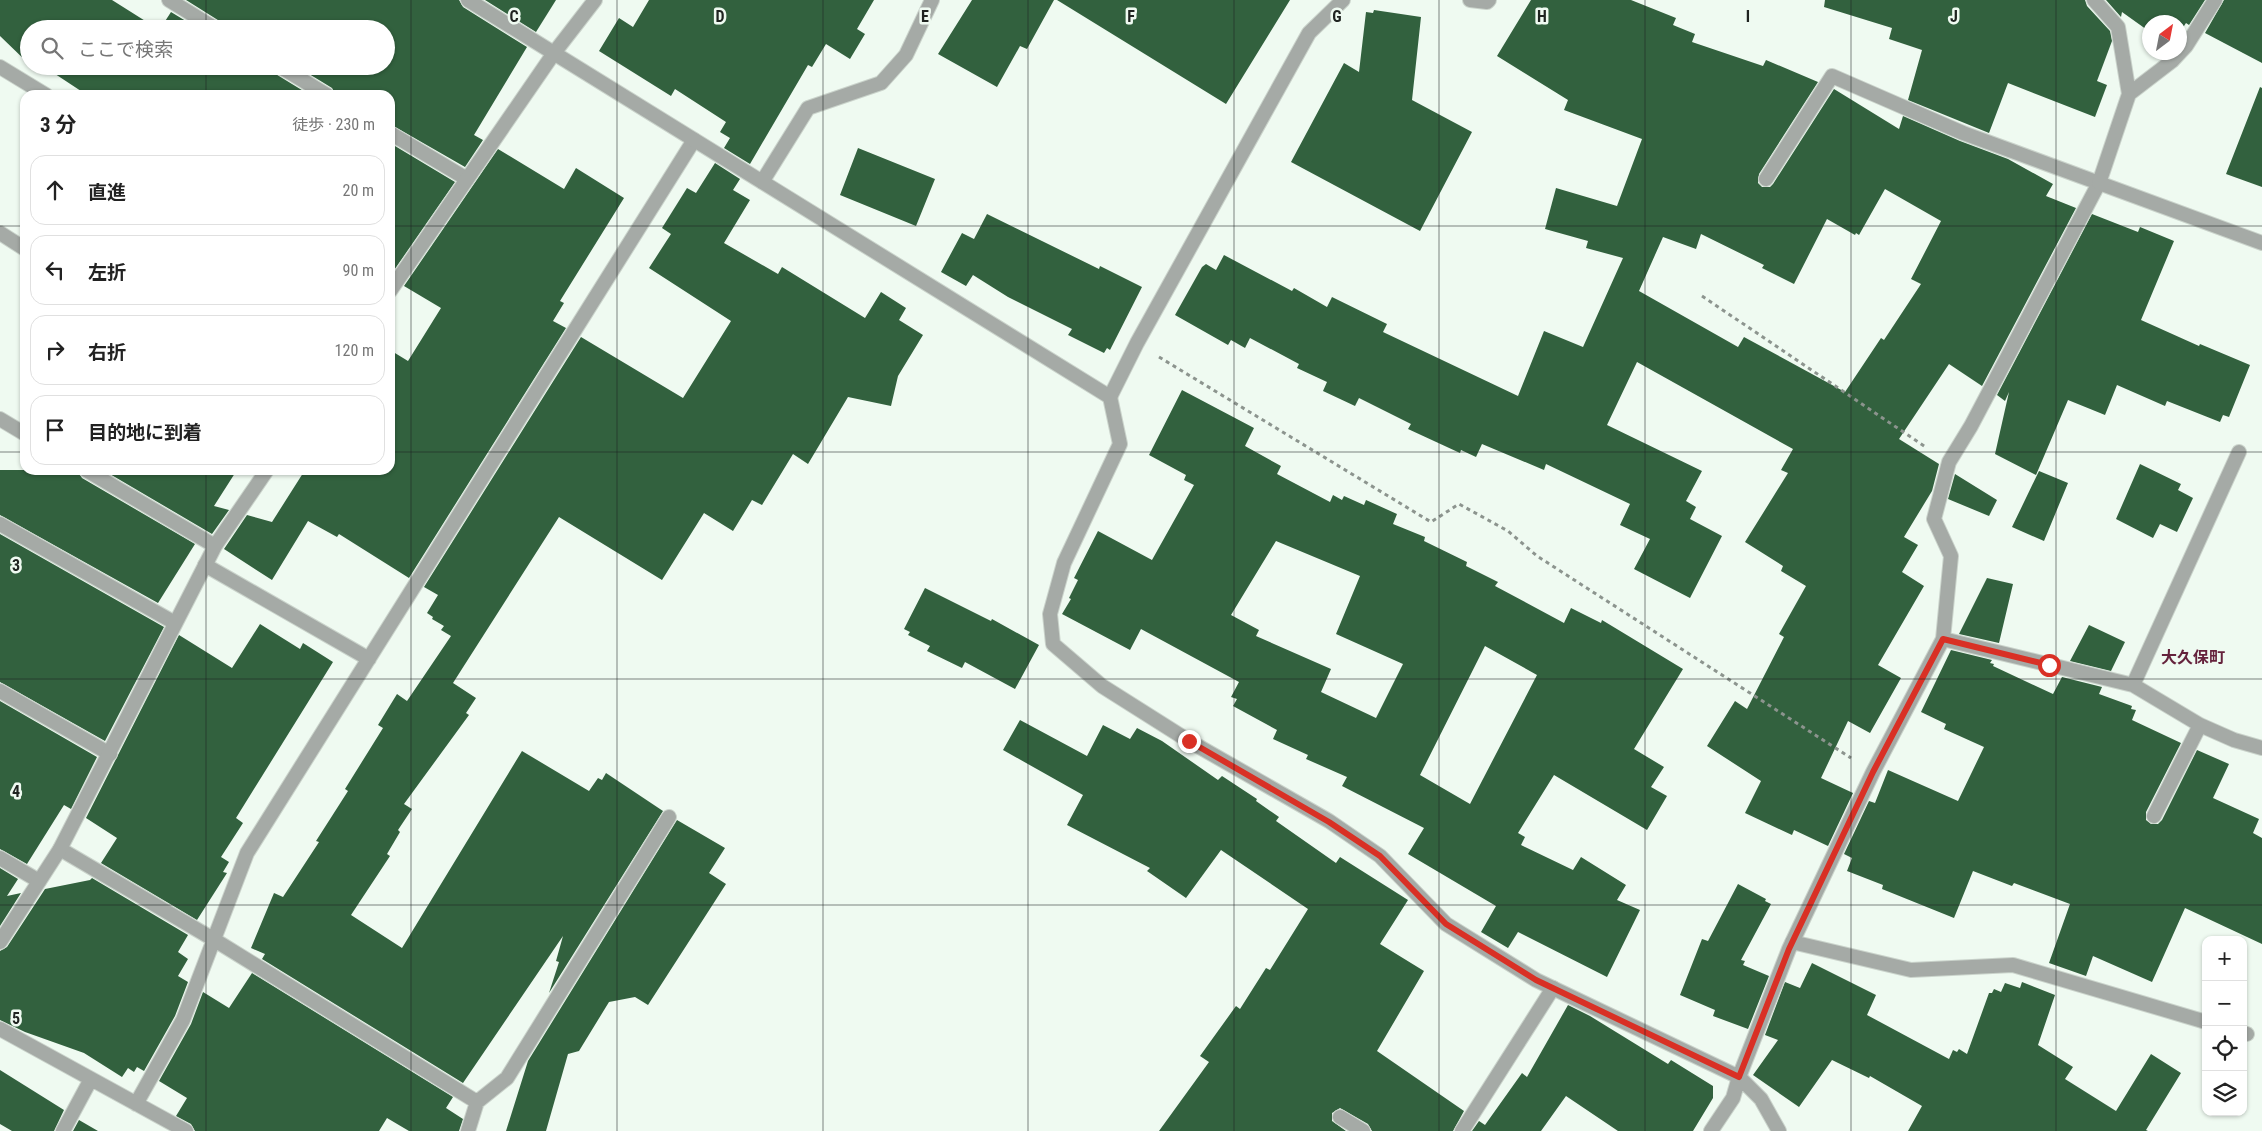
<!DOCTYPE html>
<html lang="ja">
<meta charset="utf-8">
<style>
body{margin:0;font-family:"Roboto Condensed","Noto Sans JP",sans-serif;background:#f6f6f6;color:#222}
.controls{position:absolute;right:15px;bottom:15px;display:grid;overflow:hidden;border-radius:10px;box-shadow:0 1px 4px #0004}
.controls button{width:45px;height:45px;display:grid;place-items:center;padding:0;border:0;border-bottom:1px solid #e0e0e0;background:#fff;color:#222;font:25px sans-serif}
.compass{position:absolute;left:2142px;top:15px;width:45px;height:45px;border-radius:50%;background:#fff;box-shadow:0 1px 4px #0004;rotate:32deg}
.stop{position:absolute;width:15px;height:15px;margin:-11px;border:4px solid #d93025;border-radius:50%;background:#fff}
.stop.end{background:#d93025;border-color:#fff;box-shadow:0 1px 5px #0008}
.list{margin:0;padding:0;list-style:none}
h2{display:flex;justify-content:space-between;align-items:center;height:65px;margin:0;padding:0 20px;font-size:21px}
h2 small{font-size:16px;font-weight:400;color:#767676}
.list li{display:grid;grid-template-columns:32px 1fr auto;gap:15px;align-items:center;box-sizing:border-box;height:70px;margin:0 10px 10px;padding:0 10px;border:1px solid #e0e0e0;border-radius:15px}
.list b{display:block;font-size:19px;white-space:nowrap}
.list em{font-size:16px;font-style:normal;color:#767676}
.icon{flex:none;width:28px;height:28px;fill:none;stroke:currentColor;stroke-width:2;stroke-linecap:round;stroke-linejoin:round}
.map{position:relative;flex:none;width:2262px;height:1131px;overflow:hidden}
.search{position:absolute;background:#fff;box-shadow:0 1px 4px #0004;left:20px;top:20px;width:375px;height:55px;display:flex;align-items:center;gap:12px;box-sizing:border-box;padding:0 18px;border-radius:28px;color:#767676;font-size:19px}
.panel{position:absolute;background:#fff;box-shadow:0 1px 4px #0004;left:20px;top:90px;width:375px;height:385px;border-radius:15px}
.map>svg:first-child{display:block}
</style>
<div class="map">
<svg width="2262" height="1131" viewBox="0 0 2262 1131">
<rect width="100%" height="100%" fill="#effaf1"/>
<path fill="#32613e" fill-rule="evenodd" d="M0,0h112l46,29h-129v35l-29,-28z
M186,0h273l4,7 64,40 -53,88 9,5 -18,27 -75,-43v-29h-54l-4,-7 -36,-22h90v-37h-161l-4,-7z
M485,0h71l-20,32z
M649,0h225l-17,29 8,5 -15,25 -24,-15 -14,23 -4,-2 -58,99 -26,-16 6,-10 -10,-6 6,-10 -51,-33 -4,7 -72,-45 20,-33 14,9z
M972,0h82l-27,49 -7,-3 -23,41 -59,-33z
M1057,0h233l-64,104z
M1531,0h100l45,18 -3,7 22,9 -3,8 71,24 3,-6 52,22 -59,92 -1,9 4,4h8l3,-3 61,-95 65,40 4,-13 57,25 48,18 45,25 -7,12 30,12 -94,178 -33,-22 -50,75 40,25 -7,27 -28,46 14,8 -16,27 22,14 -46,79 23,13 -31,55 -22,-12 -27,57 32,15 -25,53 -34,-16 -2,5 -47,-22 16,-32 -54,-35 28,-45 12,8 37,-72 -5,-3 27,-48 -25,-15 2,-5 -38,-24 43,-69 -7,-3 12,-21 -156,-87 -30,63 95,46 -16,30 10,6 -6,12 32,17 -32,62 -56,-29 16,-30 -30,-14 10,-21 -84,-40 -2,6 -62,-26 -6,13 -15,-7 -1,3 -52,-24 3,-5 -52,-26 -4,8 -32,-15 4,-9 -30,-14 2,-4 -49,-26 -5,10 -14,-8 -3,5 -53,-30 27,-48 4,-3 10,6 8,-15 68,36 2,-3 33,19 5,-10 55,27 -4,8 135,64 26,-65 39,16 40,-89 -37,-10 2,-7 -43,-12 11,-41 61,18 25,-67 -78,-29 4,-10 -71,-44zM1885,189l56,32 -30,58 10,5 -37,56 -3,-2 -36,54 -101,-55 -6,10 -99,-56 24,-54 33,12 5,-15 63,31 -2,3 32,16 33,-65 28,16 1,-2 3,2z
M1825,0h260l2,6 23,25 2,10 -15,40 10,4 -12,32 -87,-34 -19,50 -81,-33 14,-50 -33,-11 3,-11 -68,-21z
M2106,0h99l-16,25 -3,-2 -6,9v-10h-30v10l-28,-20 -1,5z
M2224,0h38v63l-57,-30z
M1374,10l47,7 -9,83 60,32 -52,99 -129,-69 53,-99 15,9 7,-60 7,1z
M171,12l28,17h-39z
M43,66h227l4,7 36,22h-223z
M2260,87l2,1v99l-36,-13z
M390,143l65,39 -65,94z
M858,148l77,31 -19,47 -76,-31z
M498,149l66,40 12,-21 48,30 -64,103 4,2 -11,18 13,7 -157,250 -70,-44 -2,3 -29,-16 -36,59 -48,-31 23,-34 25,7 33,-52h85v-120l18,11 33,-53 -37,-22z
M715,163l25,16 -7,11 17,10 -26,43 54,31 4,-7 83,51 16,-26 25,16 -7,12 24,15 -25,41 -7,30 -43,-9 -40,67 -15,-10 -31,51 -10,-5 -19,31 -29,-18 -42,67 -103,-63 -106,166 23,15 -10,15 3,2 -65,89 8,5 -14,21 2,2 -13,22 3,2 -39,59 51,33 120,-197 67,40 9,-13 4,2 4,-7 57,38 -114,182 10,-31 -3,-1 7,-25 -100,147 -201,-124 3,-5 -14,-6 23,-55 9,4 36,-55 -3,-1 32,-50 -3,-2 38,-61 -5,-3 19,-31 10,7 44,-65 -10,-6 3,-4 -12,-7 1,-2 -6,-4 11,-18 -14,-8 157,-250 102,61 48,-77 -82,-53 22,-34 -9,-6 25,-40 9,5z
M987,214l112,55 1,-3 42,21 -32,63 -3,-2 -3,5 -36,-18 4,-6 -64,-32 -35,-22 -7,11 -25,-14 21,-39 12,6z
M2092,214l46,18 2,-5 34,14 -33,79 58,26 1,-2 50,21 -21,52 -6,-2 -3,7 -53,-21 -2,5 -48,-21 -12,30 -37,-15 -32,75 -41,-21 14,-62 -4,9 -8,-6z
M1182,390l72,38 -9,18 36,20 -4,8 53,28 3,-7 9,5 2,-4 20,9 2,-5 31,14 -4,10 32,13 -1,4 43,21 -1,4 32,16 -3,4 69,37 7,-15 30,15 1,-3 81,49 -49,80 30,18 -13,20 16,9 -20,34 -93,-55 -36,58 7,4 -4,8 52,25 8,-13 45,28 -9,15 23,10 -33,67 -89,-45 -10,16 -27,-16 15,-26 -88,-52 16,-26 -82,-42 5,-9 -41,-18 2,-4 -35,-16 4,-9 -44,-24 4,-7 -6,-2 8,-15 -98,-53 -11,21 -68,-36 9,-15 -2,-1 9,-18 -4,-2 24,-47 54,29 42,-75 -10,-5 2,-5 -37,-20zM1276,541l84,35 -24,58 67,30 -27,54 -55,-26 10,-23 -75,-33 3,-6 -28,-15zM1485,646l52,29 -67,129 -50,-29z
M2140,464l41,20 -3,6 15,8 -16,34 -17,-8 -7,14 -37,-19z
M0,470h77l5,8 113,66 -37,59 -158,-88z
M103,470h134l-23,36 15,4 -17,24z
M2039,471l29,12 -24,58 -32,-14z
M1955,474l42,26 -8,16 -41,-17z
M0,534l164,93 -59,114 -105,-59z
M1987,578l26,6 -14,59 -40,-9z
M925,588l66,33 1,-2 47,26 -24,44 -50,-27 -3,6 -35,-17 3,-5 -22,-11 2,-3 -6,-3z
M260,624l40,25 3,-6 30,19 -97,156 7,5 -22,34 8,5 -6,10 4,1 -30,47 -96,-57 16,-25 -31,-20 93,-183 53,33z
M2089,625l36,17 -14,29 -41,-10z
M1951,650l41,10 -2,3 4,1 -1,2 60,28 9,-17 40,10 -3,7 33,12 -1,3 5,1 -4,10 49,23 -35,69v8l5,4h7l4,-4 35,-70 32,14 -16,34 46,21 -6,14 9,5v106l-77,-36 -33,74 -59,-26 -7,20 -37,-13 21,-59 -56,-21 -2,3 -39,-15 -19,47 -72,-29 1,-4 -36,-14 5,-13 -8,-4 25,-53 6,2 13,-33 70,31 26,-54 -40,-18 2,-5 -25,-12z
M0,701l97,56 -26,52 -7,-4 -37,59 -27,-15z
M1020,720l67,36 16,-31 27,14 7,-11 25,13 56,39 4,-4 35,23 -1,2 23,16 -3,4 60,42 4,-6 68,43 -28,44 44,27 -47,80 87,60 -11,20h-81l-4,-7 -28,-16 -8,5v8l14,10h-187l50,-69 -9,-6 36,-50 4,3 26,-41 4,2 38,-61 -87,-59 -35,48 -39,-27 3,-3 -83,-43 16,-30 -80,-45z
M677,820l48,28 -16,25 17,11 -78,121 -13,-8 -26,5 -30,49 -11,3 -22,77h-40l22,-70z
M0,868l18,11 -11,17 14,-3 -21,33z
M92,878l96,57 -10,17 10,7 -10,17 10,6 -13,34 -31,55 -7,-4 -3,5 -6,-4 -6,9 -38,-24 -59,-21 -25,-12v-69l7,-4 38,-58 45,-9z
M1738,884l28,15 -1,2 6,3 -30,56 4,1 -2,4 26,11 -21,53 -35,-13 2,-6 -35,-15 22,-56 6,2z
M1812,963l64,32 -9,20 82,44 4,-9 4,2 2,-3 8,5 22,-61h3l2,-4 7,3 4,-9 15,5 2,-6 33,13 -17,50 35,22 -8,12 51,32 35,-57 30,19 -35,57 2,1h-240l14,-25 -52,-30 -1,2 -37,-18 -33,47 -46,-32 25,-35 -13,-5 20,-53 15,6z
M252,973l201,124 -7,11 17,11 -4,12h-50l-22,-13 -8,13h-184l-4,-7 -15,-8 11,-18 -28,-17 32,-57 12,-32 26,16z
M1568,1005l22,11 78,48 3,-4 42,26v12l-20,33h-75l-52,-35 -25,35h-69l7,-10 6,4 37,-52 5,4z
M0,1070l64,40 -10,21h-42l-12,-7z
M79,1120l19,11h-25z"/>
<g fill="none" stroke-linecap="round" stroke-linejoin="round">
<defs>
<path id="service" d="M169,0l47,29
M279,66l48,29
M0,67l46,28
M390,133l77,46
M0,233l25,16
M1110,397l10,47 -56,119 -14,51 3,30 49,42 87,55 140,80 51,35 66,68 90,56 203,97 50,-128 84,-177 70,-133 8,-83 -17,-37 15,-57 22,-36 128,-243 -136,-50 -131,-57 -66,103
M0,524l175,99
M205,565l164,94
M1943,639l190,46 67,40 34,15 28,8
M2133,685l106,-233
M0,691l110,63
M2154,816l46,-91
M60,849l153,90 264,163
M0,858l39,23
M1792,942l119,28 102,-5 193,57
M0,1029l186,102
M2243,1033l4,1
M136,1104l47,-84 64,-167 447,-713
M63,1131l28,-52
M468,1131l9,-29 30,-24 162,-261"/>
<path id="minor" d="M468,0l642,397 27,-54 172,-310 34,-33
M1470,0l17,2 2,-2
M2094,0l24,27 11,67 -30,89 163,60
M2129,94l43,-33 14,-15 29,-46
M762,182l46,-74 73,-25 25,-28 26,-55
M390,291l164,-238 41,-53
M0,419l25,15
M86,470l129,76
M0,942l60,-93 155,-303 52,-76
M1340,1117l23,14
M1462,1131l91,-143
M1711,1131l22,-33 6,-21 22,22 18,32"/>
</defs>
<use href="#service" stroke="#cad3cb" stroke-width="16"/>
<use href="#minor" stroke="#cad3cb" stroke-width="16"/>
<path stroke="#8c948e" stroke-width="3" stroke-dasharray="4 4" stroke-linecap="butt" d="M1702,296l225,152
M1159,357l272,165 28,-18 49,27 29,25 314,202"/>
<use href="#service" stroke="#a5aaa6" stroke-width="14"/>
<use href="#minor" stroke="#a5aaa6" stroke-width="14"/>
</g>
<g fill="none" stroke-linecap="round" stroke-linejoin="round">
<path stroke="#d93025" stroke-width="6" d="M1189,741l140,81 51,34 66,68 90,56 203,97 50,-128 84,-177 70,-133 106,26"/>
</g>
<path fill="none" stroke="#1f2320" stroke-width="1" stroke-opacity="0.55" d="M206,0v29M411,0v1131M617,0v1131M823,0v1131M1028,0v1131M1234,0v1131M1439,0v1131M1645,0v1131M1851,0v1131M2056,0v1131M206,66v29M0,226h25M390,226h1872M0,452h25M390,452h1872M206,470v661M0,679h2262M0,905h2262"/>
<g text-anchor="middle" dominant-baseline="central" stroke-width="5" stroke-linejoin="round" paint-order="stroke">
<g font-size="16" font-weight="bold" fill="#65223c" stroke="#effaf1">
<text x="2193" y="657">大久保町</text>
</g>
</g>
<g font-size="16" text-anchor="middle" font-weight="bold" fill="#1f2320" stroke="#effaf1" stroke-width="5" stroke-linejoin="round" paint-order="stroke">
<text x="514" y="22">C</text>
<text x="720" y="22">D</text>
<text x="925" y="22">E</text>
<text x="1131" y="22">F</text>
<text x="1337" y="22">G</text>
<text x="1542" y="22">H</text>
<text x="1748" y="22">I</text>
<text x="1954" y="22">J</text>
<text x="16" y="571">3</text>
<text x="16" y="797">4</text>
<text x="16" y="1024">5</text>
</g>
</svg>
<div class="controls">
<button>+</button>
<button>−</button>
<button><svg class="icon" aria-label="locate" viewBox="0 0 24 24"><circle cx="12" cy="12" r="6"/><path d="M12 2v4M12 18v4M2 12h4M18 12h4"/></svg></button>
<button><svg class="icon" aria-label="layers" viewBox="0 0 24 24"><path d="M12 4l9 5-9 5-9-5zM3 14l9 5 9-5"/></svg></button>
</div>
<svg class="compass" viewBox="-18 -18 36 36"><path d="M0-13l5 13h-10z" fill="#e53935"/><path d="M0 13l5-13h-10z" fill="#767676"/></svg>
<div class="stop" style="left:2049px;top:665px"></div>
<div class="stop end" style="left:1189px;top:741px"></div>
<div class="search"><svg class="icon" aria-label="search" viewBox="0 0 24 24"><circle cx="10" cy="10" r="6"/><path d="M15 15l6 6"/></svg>ここで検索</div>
<section class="panel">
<h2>3 分<small>徒歩 · 230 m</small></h2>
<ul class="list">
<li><svg class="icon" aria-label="ahead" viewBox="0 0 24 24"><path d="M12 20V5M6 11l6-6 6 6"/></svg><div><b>直進</b></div><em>20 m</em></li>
<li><svg class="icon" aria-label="left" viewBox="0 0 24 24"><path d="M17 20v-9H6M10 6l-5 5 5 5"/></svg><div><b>左折</b></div><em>90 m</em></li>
<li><svg class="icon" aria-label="right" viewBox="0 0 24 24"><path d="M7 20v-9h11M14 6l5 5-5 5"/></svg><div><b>右折</b></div><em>120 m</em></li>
<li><svg class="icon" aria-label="arrive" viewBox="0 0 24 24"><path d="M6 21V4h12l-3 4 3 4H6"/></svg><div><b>目的地に到着</b></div></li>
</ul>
</section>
</div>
